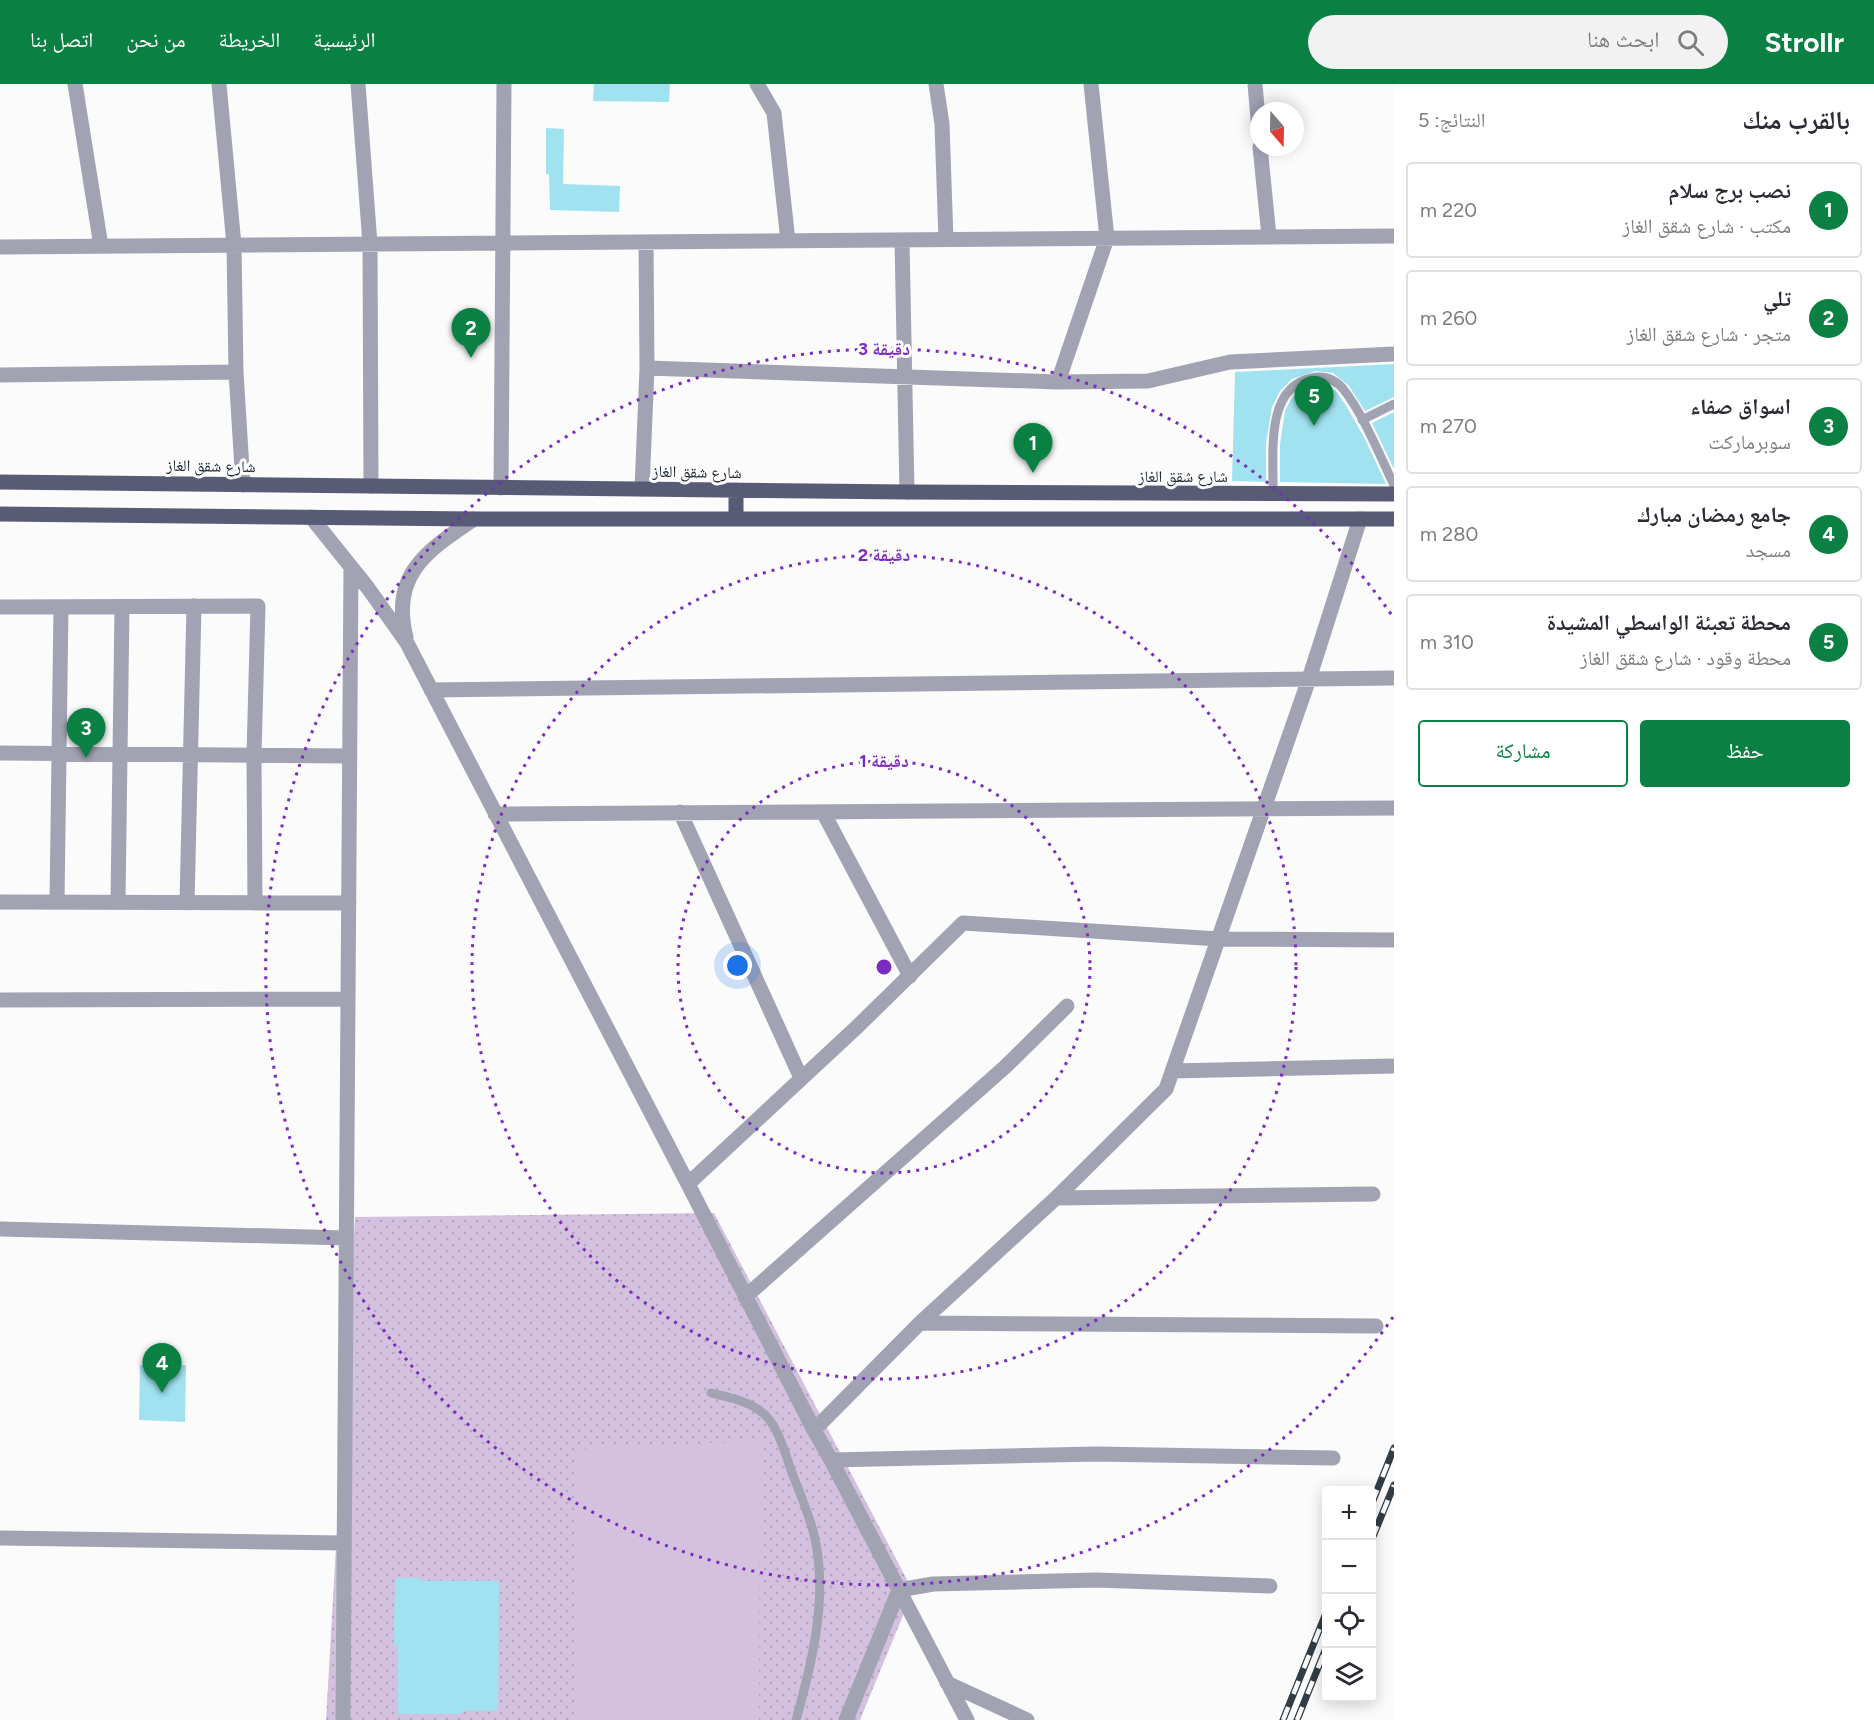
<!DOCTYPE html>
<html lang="ar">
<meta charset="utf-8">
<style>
body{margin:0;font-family:Figtree,"Noto Naskh Arabic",sans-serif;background:#f2f2f3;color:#2b2b33;direction:rtl}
.controls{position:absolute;right:18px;bottom:18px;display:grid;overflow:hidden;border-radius:6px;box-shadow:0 3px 15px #0003}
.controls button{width:54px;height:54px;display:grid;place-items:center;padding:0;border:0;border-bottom:2px solid #e1e1e2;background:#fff;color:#2b2b33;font:30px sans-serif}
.compass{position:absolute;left:1250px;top:18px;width:54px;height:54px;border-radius:50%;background:#fff;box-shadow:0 3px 15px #0003;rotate:160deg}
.you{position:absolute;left:738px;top:882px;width:21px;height:21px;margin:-15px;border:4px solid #fff;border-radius:50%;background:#1a73e8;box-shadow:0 0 0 9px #1a73e833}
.badge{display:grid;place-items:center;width:39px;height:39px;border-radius:50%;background:#0b8043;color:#fff;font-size:20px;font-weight:700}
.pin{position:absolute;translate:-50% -50px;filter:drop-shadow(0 2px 3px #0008)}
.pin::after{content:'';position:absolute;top:32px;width:21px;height:18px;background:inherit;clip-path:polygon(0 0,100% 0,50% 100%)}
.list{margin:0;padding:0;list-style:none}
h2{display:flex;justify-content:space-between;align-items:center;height:78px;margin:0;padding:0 24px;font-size:26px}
h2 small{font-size:20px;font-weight:400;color:#7c7c81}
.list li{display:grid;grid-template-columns:39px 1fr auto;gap:18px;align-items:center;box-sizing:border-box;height:96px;margin:0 12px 12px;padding:0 12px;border:2px solid #e1e1e2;border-radius:6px}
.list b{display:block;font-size:22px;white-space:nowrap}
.list p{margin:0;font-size:20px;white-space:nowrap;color:#7c7c81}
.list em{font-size:20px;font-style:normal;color:#7c7c81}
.actions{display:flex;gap:12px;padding:18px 24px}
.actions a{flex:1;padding:14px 0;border:2px solid #0b8043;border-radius:6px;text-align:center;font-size:21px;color:#0b8043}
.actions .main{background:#0b8043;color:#fff}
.icon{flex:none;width:33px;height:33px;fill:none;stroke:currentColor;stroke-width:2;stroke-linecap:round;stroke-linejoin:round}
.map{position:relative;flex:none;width:1394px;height:1636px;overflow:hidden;direction:ltr}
header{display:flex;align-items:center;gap:36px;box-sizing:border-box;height:84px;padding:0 30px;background:#0b8043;color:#fff}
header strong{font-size:28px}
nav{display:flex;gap:33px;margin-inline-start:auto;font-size:21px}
.search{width:420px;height:54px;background:#f2f2f3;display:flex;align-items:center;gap:15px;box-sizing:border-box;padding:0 21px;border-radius:33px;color:#7c7c81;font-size:22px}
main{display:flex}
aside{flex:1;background:#fff}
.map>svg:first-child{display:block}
</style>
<header>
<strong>Strollr</strong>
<div class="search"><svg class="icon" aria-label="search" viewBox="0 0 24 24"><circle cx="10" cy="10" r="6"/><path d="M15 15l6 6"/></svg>ابحث هنا</div>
<nav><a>الرئيسية</a><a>الخريطة</a><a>من نحن</a><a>اتصل بنا</a></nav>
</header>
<main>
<aside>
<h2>بالقرب منك<small>النتائج: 5</small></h2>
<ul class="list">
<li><span class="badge">1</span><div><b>نصب برج سلام</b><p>مكتب · شارع شقق الغاز</p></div><em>220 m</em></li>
<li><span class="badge">2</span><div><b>تلي</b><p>متجر · شارع شقق الغاز</p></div><em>260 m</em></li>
<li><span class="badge">3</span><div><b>اسواق صفاء</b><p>سوبرماركت</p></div><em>270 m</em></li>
<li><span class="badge">4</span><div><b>جامع رمضان مبارك</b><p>مسجد</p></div><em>280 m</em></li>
<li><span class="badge">5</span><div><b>محطة تعبئة الواسطي المشيدة</b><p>محطة وقود · شارع شقق الغاز</p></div><em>310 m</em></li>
</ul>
<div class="actions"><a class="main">حفظ</a><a>مشاركة</a></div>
</aside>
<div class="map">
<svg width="1394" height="1636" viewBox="0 0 1394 1636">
<defs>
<pattern id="park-dots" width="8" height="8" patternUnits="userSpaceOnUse" patternTransform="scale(1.5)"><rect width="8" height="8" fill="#d3c1df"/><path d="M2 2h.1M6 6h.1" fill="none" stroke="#b5a6c0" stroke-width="1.8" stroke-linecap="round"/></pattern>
</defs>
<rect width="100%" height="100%" fill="#fbfbfb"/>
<path fill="url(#park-dots)" d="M714,1129l199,378 -53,129h-534l29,-503z"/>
<path fill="#d3c1df" d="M760,1357l-1,279h-185v-271z"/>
<path fill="#a1e2f0" d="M594,0h76l-1,18 -76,-1z
M546,44l18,1 -1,55 57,2 -1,26 -69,-2 -1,-36h-3z
M1394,280v33l-29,14 -16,-25 -16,-13 -17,-2 -24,8 -12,12 -8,16 -6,36v39l-34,-1 3,-109z
M1324,300l12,7 9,13 20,35 21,45 -106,-2v-38l5,-33 6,-12 9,-9 14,-5z
M1394,328v57l-22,-46z
M140,1281h46l-1,57 -46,-2z
M395,1494h26v3h78l-1,130h-37v3h-63v-69h-4z"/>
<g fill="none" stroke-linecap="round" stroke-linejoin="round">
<path stroke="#a1a3b2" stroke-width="9" d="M1362,336l32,-16
M1273,410c1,-37 -9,-107 39,-116 13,-3 24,2 32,12 19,24 36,66 50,95
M711,1309c16,4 34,7 48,17 18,12 25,40 32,60 8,22 19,45 24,69 13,59 -3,124 -19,181"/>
<path stroke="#a1a3b2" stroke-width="15" d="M75,0l26,162
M358,0l12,160 1,242
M757,0l17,29 14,128
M936,0l6,40 4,116
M1255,0l4,46
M1260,63l9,89
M902,156l5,252
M0,163l1394,-11
M647,284l411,14 49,-144 -16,-154
M236,288l7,113
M0,291l236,-3 -2,-127 -15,-161
M1058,298l90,-1 82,-19 164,-8
M501,404l3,-404
M642,405l5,-121 -1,-126
M311,433l57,71 39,55 281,541 126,246 17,30 136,260
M0,523l258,-1 -4,149 1,148
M406,553c-16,-63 22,-87 68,-118
M431,606l963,-12
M0,669l350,3
M680,728l121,266
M823,728l87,164
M495,730l899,-6
M0,818l349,1
M57,818l4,-295
M118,818l4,-295
M187,819l7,-297
M0,916l348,-1
M1172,987l222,-5
M688,1100l170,-158 105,-103 256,16 175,1
M1056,1114l317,-4
M0,1145l346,9
M745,1213l260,-230 62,-61
M920,1239l456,3
M814,1346l106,-107 136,-125 110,-109 143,-410 51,-160
M831,1376l265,-6 237,4
M0,1454l344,5
M947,1599l80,37
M343,1636l8,-1153
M846,1636l53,-130 34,-6 163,-4 174,6"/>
<path stroke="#585b75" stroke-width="15" d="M0,398l907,10 487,2
M0,430l474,5h920
M736,435v-29"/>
<defs>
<path id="rail" d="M1372,1419l22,-55
M1372,1455l22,-54
M1283,1636l43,-107
M1297,1636l29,-72"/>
</defs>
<use href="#rail" stroke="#313c44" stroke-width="7"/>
<use href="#rail" stroke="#fbfbfb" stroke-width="4.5" stroke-dasharray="14" stroke-linecap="butt"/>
</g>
<g fill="none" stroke="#7b2cbf" stroke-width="3" stroke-dasharray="3 6">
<circle cx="884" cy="883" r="206"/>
<circle cx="884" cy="883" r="412"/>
<path d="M1393 1233A618 618 0 1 1 1393 533"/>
</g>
<g text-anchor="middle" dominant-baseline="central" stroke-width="6" stroke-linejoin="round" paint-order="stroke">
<g font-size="16" fill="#1b2730" stroke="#fbfbfb">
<text transform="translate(211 382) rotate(1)">شارع شقق الغاز</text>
<text transform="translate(697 388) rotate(1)">شارع شقق الغاز</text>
<text x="1183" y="392">شارع شقق الغاز</text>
</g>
</g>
<circle cx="884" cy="883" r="9" fill="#7b2cbf" stroke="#fbfbfb" stroke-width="3"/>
<g font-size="18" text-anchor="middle" font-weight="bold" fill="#7b2cbf" stroke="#fbfbfb" stroke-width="6" stroke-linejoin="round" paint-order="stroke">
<text x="884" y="271">3 دقيقة</text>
<text x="884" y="477">2 دقيقة</text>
<text x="884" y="683">1 دقيقة</text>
</g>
</svg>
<div class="controls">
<button>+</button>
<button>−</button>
<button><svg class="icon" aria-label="locate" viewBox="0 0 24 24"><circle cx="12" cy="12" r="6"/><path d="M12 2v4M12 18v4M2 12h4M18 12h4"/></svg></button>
<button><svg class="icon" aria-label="layers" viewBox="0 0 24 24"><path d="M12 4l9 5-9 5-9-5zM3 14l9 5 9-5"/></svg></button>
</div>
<svg class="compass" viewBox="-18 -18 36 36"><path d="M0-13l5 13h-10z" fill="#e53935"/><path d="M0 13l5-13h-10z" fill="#7c7c81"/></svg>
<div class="you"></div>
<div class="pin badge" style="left:1033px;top:389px">1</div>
<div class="pin badge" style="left:471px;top:274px">2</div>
<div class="pin badge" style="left:86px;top:674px">3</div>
<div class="pin badge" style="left:162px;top:1309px">4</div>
<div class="pin badge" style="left:1314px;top:342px">5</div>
</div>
</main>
